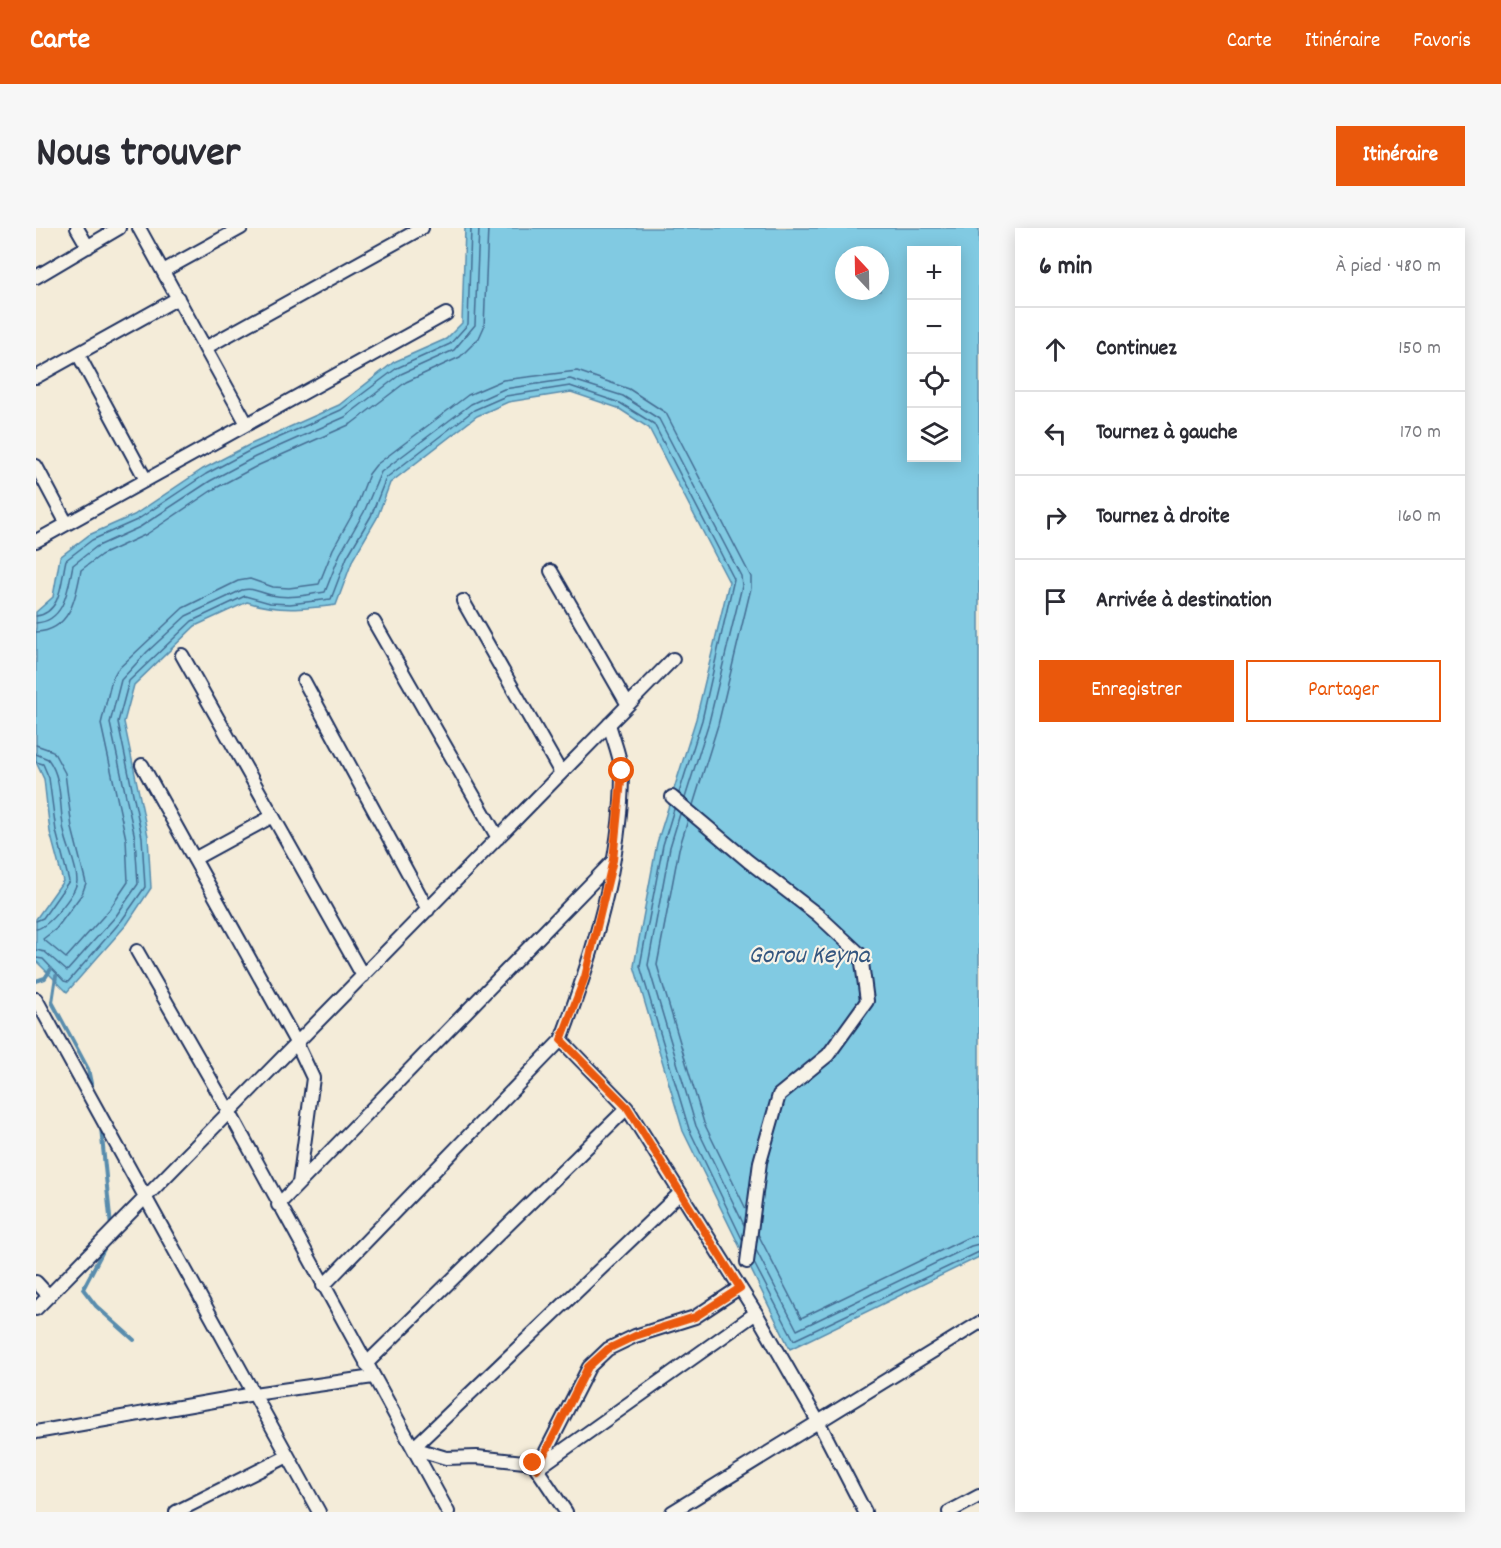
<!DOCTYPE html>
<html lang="fr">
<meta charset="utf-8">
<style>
body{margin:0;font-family:Dekko,sans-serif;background:#f7f7f7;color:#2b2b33}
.controls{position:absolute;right:18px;top:18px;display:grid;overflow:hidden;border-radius:0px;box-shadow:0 3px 15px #0003}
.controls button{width:54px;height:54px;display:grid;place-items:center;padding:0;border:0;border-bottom:2px solid #e1e1e2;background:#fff;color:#2b2b33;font:30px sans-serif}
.compass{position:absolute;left:799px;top:18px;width:54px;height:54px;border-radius:50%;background:#fff;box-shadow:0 3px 15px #0003;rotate:338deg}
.stop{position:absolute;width:18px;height:18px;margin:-14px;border:4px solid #ea580c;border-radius:50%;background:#fff}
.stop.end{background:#ea580c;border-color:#fff;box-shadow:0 2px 6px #0008}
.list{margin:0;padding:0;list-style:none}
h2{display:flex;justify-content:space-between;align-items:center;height:78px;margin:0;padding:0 24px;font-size:26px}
h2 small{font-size:20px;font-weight:400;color:#7c7c81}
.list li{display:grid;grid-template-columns:39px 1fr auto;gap:18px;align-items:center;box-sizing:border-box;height:84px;padding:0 24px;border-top:2px solid #e1e1e2}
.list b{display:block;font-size:22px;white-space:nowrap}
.list em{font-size:20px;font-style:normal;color:#7c7c81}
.actions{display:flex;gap:12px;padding:18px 24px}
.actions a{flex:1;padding:14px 0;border:2px solid #ea580c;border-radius:0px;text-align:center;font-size:21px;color:#ea580c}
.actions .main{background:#ea580c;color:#fff}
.icon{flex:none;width:33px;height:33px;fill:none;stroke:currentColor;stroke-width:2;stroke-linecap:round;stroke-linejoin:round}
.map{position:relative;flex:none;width:943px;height:1284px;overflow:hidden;border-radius:0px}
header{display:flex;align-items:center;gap:36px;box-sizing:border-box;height:84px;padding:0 30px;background:#ea580c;color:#fff}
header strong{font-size:28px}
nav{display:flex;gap:33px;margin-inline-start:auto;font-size:21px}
.intro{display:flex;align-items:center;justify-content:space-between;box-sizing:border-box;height:144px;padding:0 36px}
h1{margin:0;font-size:42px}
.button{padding:15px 27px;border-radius:0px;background:#ea580c;color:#fff;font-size:21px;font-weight:700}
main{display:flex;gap:36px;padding:0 36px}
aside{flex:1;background:#fff;border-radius:0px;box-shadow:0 3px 15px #0003}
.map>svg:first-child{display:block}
</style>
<header>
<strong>Carte</strong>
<nav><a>Carte</a><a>Itinéraire</a><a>Favoris</a></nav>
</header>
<div class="intro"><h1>Nous trouver</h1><a class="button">Itinéraire</a></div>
<main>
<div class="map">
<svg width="943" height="1284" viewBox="0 0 943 1284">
<rect width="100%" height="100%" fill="#f4ecd9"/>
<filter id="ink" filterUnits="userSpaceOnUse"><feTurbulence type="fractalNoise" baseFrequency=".0167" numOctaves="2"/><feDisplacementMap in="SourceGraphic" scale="12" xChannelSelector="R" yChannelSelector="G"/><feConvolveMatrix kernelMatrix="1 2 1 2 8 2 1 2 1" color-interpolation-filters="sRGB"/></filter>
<g filter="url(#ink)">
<path fill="#81cae2" stroke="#588cad" stroke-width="1.5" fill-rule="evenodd" d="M429,0h514v1029l-189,92 -107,-218 -49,-165 23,-123 39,-124 33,-137 -80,-154 -31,-20 -47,-16 -63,10 -31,14 -87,67 -13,35 -24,41 -17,46c-32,4 -58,7 -89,-3l-52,24 -61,59 -10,37 24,114 3,52 -24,36 -60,68 -31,-31v-42l27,-38 -13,-49 -6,-53 -8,-17v-150l17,-15 7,-40 29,-22 45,-20 69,-46 46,-24 90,-40 55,-43 52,-23 16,-16zM876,22h44v208h-44zM808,27h36v36h-36z"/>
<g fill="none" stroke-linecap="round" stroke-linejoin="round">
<path stroke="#446d93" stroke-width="1.5" d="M0,388c26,-3 25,-36 30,-56l26,-20 45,-20 69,-46 45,-24 90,-40 56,-42 53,-24 18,-20 3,-96
M0,395c30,-2 32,-36 37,-58l23,-18 44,-20 70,-46 45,-24 90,-40 56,-43 53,-24 21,-25 4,-97
M0,404c35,-1 40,-36 45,-62l20,-15 46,-21 67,-45 45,-24 92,-41 55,-42 54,-25 19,-19 5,-11 4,-99
M0,517l17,6 12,22 7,55 14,55 -4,11 -26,35 -13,10 23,19 43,-48 19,-28 -2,-43 -25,-115 11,-45 5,-9 66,-62 55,-27 12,-2 23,8 16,1 30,-4 14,-35 23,-41 13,-34 7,-9 92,-70 35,-15 74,-9 52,18 37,24 85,164v11l-33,137 -25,80
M0,526l12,5c15,20 11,48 16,72 3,16 13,34 13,50 -1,12 -29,47 -41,48
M0,534l7,2 6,14 7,53 13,50 -26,37 -7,3
M638,581l-11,36 -23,121 49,163 53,110
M644,586l-10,33 -22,118 48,161 48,99
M652,592l-9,29 -22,116 47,158 42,86
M0,722l9,2 22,19 49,-55 22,-32 -3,-46 -25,-115 11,-43 26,-28 39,-36 56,-26c11,-3 18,3 29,5 17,4 37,0 54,-3l15,-38 24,-42 17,-40 90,-68 33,-15 66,-10 53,17 36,23 82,157 1,10 -33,136 -24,76
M0,730l7,1 21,22 4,1 54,-62 23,-33 -3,-50 -24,-115 11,-41 63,-60 53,-25 25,7 20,1 41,-5 16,-42 24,-41 15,-38 88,-68 32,-14 64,-10 50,17 34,21 80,155 -32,141 -23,73
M722,1006l43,84 166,-80 12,-3
M720,1022l41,80 174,-84 8,-2
M718,1035l40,77 185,-88"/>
<path stroke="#588cad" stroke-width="4" d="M20,748l-4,26 36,67 5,24
M0,753l9,-3 6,-9
M65,899l10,100
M70,1017l-23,44 13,17 38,34"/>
<defs>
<path id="minor" d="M41,0l11,19
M103,0l108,196
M127,43l78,-43
M0,49l83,-49
M169,120l217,-120
M42,126l68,126
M0,149l142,-79
M0,238l31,58
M0,313l410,-227
M515,343l77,134
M427,373l98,172
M338,394l124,216
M146,427l181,321
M268,453l124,229
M573,496c4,15 12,34 13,49 0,89 -30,184 -61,267l66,68 129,205 63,110 46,89
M106,537l155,279 16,34 -14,105
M636,569l76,64 70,54 43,40 6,46 -39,54 -49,40 -19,67 -13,100
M158,631l79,-43
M101,723l93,162 218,399
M0,771l283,513
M242,977l334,-343
M0,1054l13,14
M287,1058l238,-246
M0,1081l637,-650
M330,1136l261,-256
M0,1204l218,-38 119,-17
M377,1220l267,-255
M377,1220l33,10 31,-1 56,6 33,49
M505,1238l215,-153
M501,1241l52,-102 19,-18 27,-13 60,-19 44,-29
M140,1284l112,-56
M636,1284l307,-189
M913,1284l30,-16"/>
</defs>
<use href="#minor" stroke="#1b2f5e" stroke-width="16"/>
<use href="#minor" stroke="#f7f3e8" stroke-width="12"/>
</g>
</g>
<g fill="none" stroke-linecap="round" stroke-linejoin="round" filter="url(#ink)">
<path stroke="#ea580c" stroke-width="8" d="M497,1235l4,6 51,-102 20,-18 27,-13 60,-19 45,-29 -113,-181 -66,-67 24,-63 28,-117 9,-89"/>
</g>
<g text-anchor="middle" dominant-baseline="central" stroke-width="4.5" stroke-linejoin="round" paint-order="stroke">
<g font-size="26" font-style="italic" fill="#34567f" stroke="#f7f3e8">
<text x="773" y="728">Gorou Keyna</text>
</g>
</g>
</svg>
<div class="controls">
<button>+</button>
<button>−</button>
<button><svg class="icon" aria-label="locate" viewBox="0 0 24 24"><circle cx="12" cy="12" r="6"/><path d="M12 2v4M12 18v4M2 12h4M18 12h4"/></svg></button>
<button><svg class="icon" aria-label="layers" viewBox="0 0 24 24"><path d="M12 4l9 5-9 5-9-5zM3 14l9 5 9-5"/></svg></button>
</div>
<svg class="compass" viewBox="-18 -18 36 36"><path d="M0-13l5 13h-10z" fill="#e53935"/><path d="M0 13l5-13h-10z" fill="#7c7c81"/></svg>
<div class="stop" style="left:586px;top:543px"></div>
<div class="stop end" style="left:497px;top:1235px"></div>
</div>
<aside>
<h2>6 min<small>À pied · 480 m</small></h2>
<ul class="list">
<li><svg class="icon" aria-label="ahead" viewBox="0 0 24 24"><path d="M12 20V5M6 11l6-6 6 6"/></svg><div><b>Continuez</b></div><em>150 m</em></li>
<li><svg class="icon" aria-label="left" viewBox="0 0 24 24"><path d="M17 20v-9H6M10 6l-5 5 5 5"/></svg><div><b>Tournez à gauche</b></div><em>170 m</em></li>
<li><svg class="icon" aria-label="right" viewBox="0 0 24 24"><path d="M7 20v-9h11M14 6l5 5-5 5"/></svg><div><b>Tournez à droite</b></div><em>160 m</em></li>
<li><svg class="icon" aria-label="arrive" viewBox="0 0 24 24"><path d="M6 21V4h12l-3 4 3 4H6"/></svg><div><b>Arrivée à destination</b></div></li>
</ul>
<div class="actions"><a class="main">Enregistrer</a><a>Partager</a></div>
</aside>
</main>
